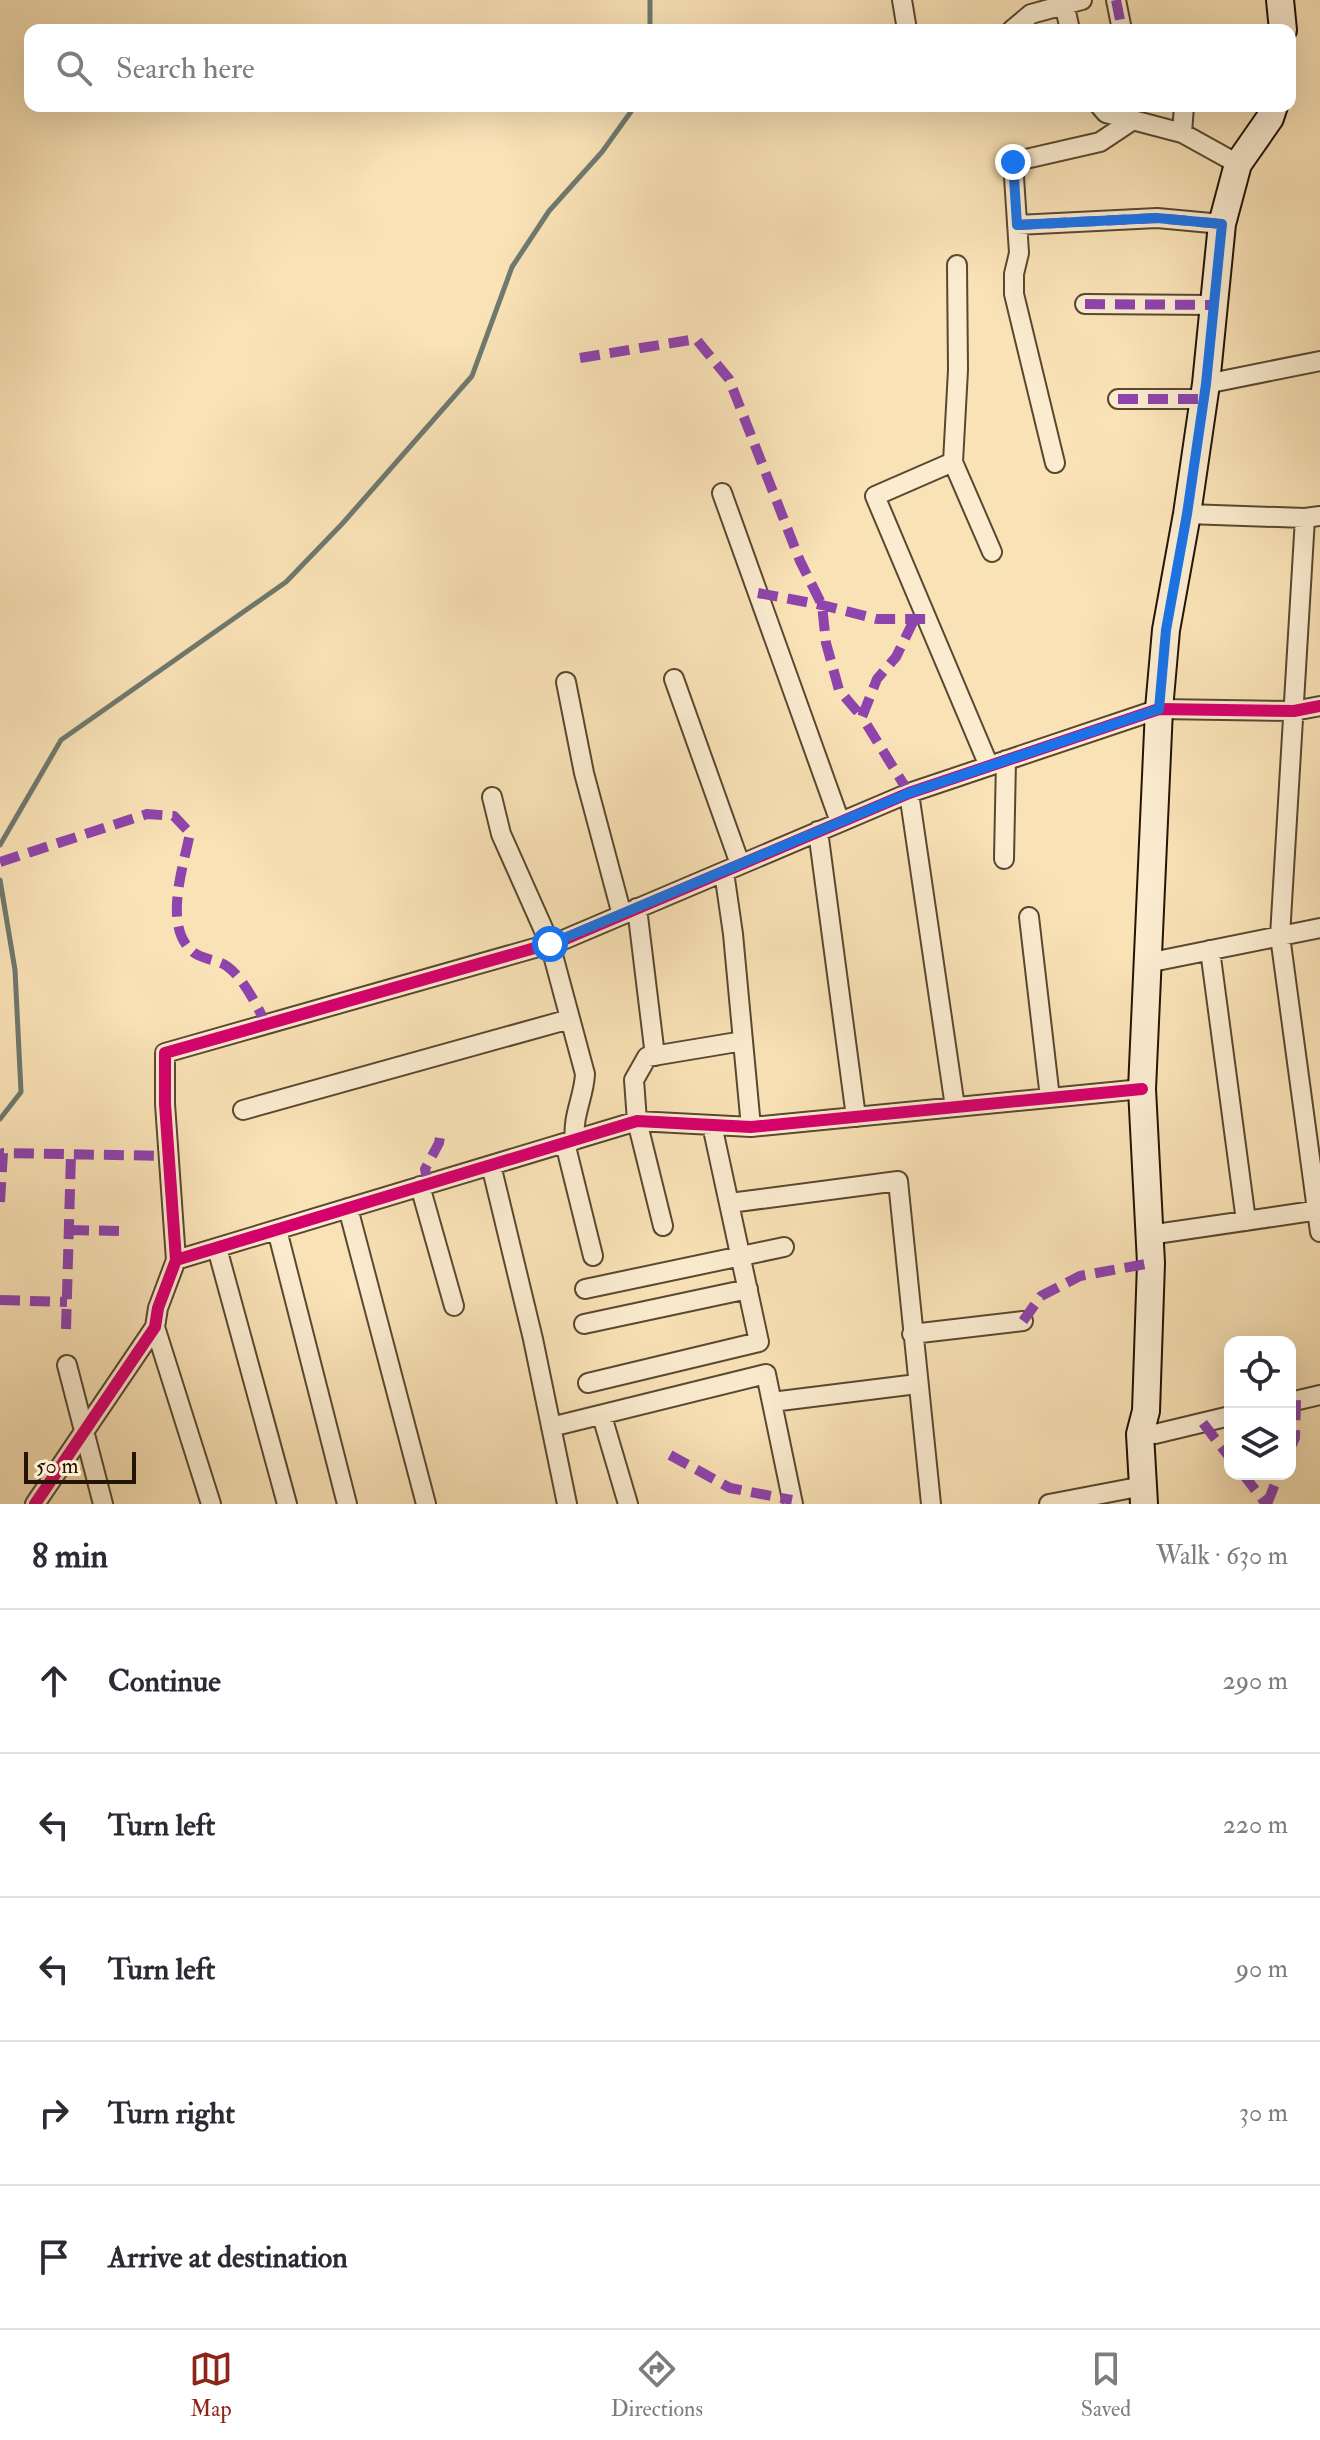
<!DOCTYPE html>
<meta charset="utf-8">
<style>
body{margin:0;font-family:"IM FELL Double Pica",serif;background:#f2f2f3;color:#2b2b33}
.controls{position:absolute;right:24px;bottom:24px;display:grid;overflow:hidden;border-radius:16px;box-shadow:0 8px 32px #0002}
.controls button{width:72px;height:72px;display:grid;place-items:center;padding:0;border:0;border-bottom:2px solid #e1e1e2;background:#fff;color:#2b2b33;font:40px sans-serif}
.scale{position:absolute;left:24px;bottom:20px;width:112px;box-sizing:border-box;padding-left:8px;border:4px solid #241404;border-top:0;font-size:22px;line-height:28px;white-space:nowrap;color:#241404;-webkit-text-stroke:6px #fbecd0;paint-order:stroke}
.stop{position:absolute;width:24px;height:24px;margin:-18px;border:6px solid #1a73e8;border-radius:50%;background:#fff}
.stop.end{background:#1a73e8;border-color:#fff;box-shadow:0 2px 8px #0008}
.list{margin:0;padding:0;list-style:none}
h2{display:flex;justify-content:space-between;align-items:center;height:104px;margin:0;padding:0 32px;font-size:34px}
h2 small{font-size:26px;font-weight:400;color:#7c7c81}
.list li{display:grid;grid-template-columns:52px 1fr auto;gap:24px;align-items:center;box-sizing:border-box;height:144px;padding:0 32px;border-top:2px solid #e1e1e2}
.list b{display:block;font-size:30px;white-space:nowrap}
.list em{font-size:26px;font-style:normal;color:#7c7c81}
.icon{flex:none;width:44px;height:44px;fill:none;stroke:currentColor;stroke-width:2;stroke-linecap:round;stroke-linejoin:round}
.map{position:relative;flex:none;width:1320px;height:1504px;overflow:hidden}
.search{position:absolute;background:#fff;box-shadow:0 8px 32px #0002;left:24px;right:24px;top:24px;height:88px;display:flex;align-items:center;gap:20px;box-sizing:border-box;padding:0 28px;border-radius:16px;color:#7c7c81;font-size:30px}
.sheet{height:824px;background:#fff}
nav{display:flex;justify-content:space-around;align-items:center;box-sizing:border-box;height:112px;border-top:2px solid #e1e1e2;background:#fff;font-size:22px;color:#7c7c81}
nav a{display:grid;justify-items:center;gap:4px}
nav .on{color:#8f2418}
.map>svg:first-child{display:block}
</style>
<div class="map">
<svg width="1320" height="1504" viewBox="0 0 1320 1504">
<rect width="100%" height="100%" fill="#f9e2b6"/>
<filter id="stains"><feTurbulence type="fractalNoise" baseFrequency=".0025" numOctaves="4"/><feColorMatrix values="0 0 0 0 .2 0 0 0 0 .09 0 0 0 0 .02 0 0 0 .5 -.17"/></filter>
<radialGradient id="worn" r=".72"><stop offset=".6" stop-color="#630" stop-opacity="0"/><stop offset="1" stop-color="#630" stop-opacity=".3"/></radialGradient>
<g fill="none" stroke-linecap="round" stroke-linejoin="round">
<path stroke="#6e796f" stroke-width="5" d="M650,30v-30
M0,845l61,-105 225,-158 56,-58 130,-148 40,-109 37,-56 53,-59 33,-46
M0,880l15,90 6,122 -21,27"/>
<defs>
<path id="street" d="M902,0l5,30
M1116,0l6,30
M1064,3l6,27
M1012,30l19,-16 51,-14
M1100,106l6,7 76,20 56,31
M1182,133l2,-27
M1017,225l140,-7 65,6
M957,265l1,105 -5,92 39,90
M1085,304l129,1
M1206,384l114,-23
M1118,399h86
M953,462l-78,34 114,270
M1055,463l-41,-169v-20l5,-21 -6,-91 87,-20 33,-22
M722,493l118,329
M1187,514l118,4 15,-2
M1305,518l-25,418 40,296
M674,679l66,185
M566,682l18,91 38,142
M909,793l46,314
M492,797l9,37 49,110 35,130c-1,23 -13,42 -10,66
M818,831l38,286
M1004,859l2,-99
M724,872l9,62 18,193
M637,908l18,148
M1029,917l21,181
M1210,950l36,271
M1147,963l173,-35
M243,1110l327,-91
M565,1143l28,113
M491,1165l42,174 34,165
M420,1186l34,120
M730,1203l168,-22 33,323
M348,1208l78,296
M663,1226l-26,-105 -3,-41 13,-23 96,-16
M277,1230l70,274
M1149,1235l171,-25
M217,1248l70,256
M176,1260l461,-139 114,6 391,-38
M585,1289l199,-42
M584,1324l164,-35
M155,1327l56,177
M912,1334l111,-13
M67,1365l36,139
M588,1383l171,-41 -47,-217
M772,1402l145,-18
M1290,1402l30,-7
M602,1416l26,88
M551,1427l215,-53 27,130
M1155,1434l75,-18
M35,1504l120,-177 3,-19 18,-48 -11,-156v-51l398,-113 346,-147 250,-84 135,2 26,-5
M1049,1504l94,-18"/>
<path id="secondary" d="M1280,0l3,30
M1144,1504l-4,-70 6,-23 5,-148 -9,-174 17,-380 7,-79 21,-116 19,-130 16,-160 16,-60 32,-46 4,-12"/>
</defs>
<use href="#street" stroke="#594830" stroke-width="22"/>
<use href="#secondary" stroke="#241404" stroke-width="30"/>
<use href="#street" stroke="#fbecd0" stroke-width="18"/>
<use href="#secondary" stroke="#fbecd0" stroke-width="26"/>
<path stroke="#8e44ad" stroke-width="10" stroke-dasharray="20 10" stroke-linecap="butt" d="M1116,0l6,30
M1017,225l140,-7 65,6
M1085,304l129,1
M580,358l116,-19 33,40 71,182 22,44 4,38 13,47 23,27
M1118,399h86
M758,593l64,12 55,14h50
M909,793l-47,-76 15,-38 19,-22 18,-37
M0,862l147,-48 27,2 16,17c-6,32 -28,94 3,119 9,8 25,7 35,15 16,12 29,39 38,57
M428,1184l-3,-15 14,-26 2,-13
M0,1202l3,-49 167,3
M69,1230l51,1
M0,1300l67,2
M1023,1321l18,-25 39,-20 71,-13
M66,1329l5,-175
M1203,1423l27,35
M1290,1449l5,-11 1,-38
M670,1455l60,33 62,12
M1243,1474l23,30
M1267,1504l12,-30"/>
<defs>
<path id="cycleway" d="M176,1260l461,-139 114,6 391,-38
M35,1504l120,-177 3,-19 18,-48 -11,-156v-51l398,-113 346,-147 250,-84 135,2 26,-5"/>
</defs>
<use href="#cycleway" stroke="#fbecd0" stroke-width="17"/>
<use href="#cycleway" stroke="#d6006c" stroke-width="12"/>
</g>
<g fill="none" stroke-linecap="round" stroke-linejoin="round">
<path stroke="#1a73e8" stroke-width="10" d="M550,944l359,-151 250,-84 7,-79 21,-116 19,-130 16,-160 -65,-6 -140,7 -4,-63"/>
</g>
<rect width="100%" height="100%" filter="url(#stains)"/>
<rect width="100%" height="100%" fill="url(#worn)"/>
</svg>
<div class="controls">
<button><svg class="icon" aria-label="locate" viewBox="0 0 24 24"><circle cx="12" cy="12" r="6"/><path d="M12 2v4M12 18v4M2 12h4M18 12h4"/></svg></button>
<button><svg class="icon" aria-label="layers" viewBox="0 0 24 24"><path d="M12 4l9 5-9 5-9-5zM3 14l9 5 9-5"/></svg></button>
</div>
<div class="scale">50 m</div>
<div class="stop" style="left:550px;top:944px"></div>
<div class="stop end" style="left:1013px;top:162px"></div>
<div class="search"><svg class="icon" aria-label="search" viewBox="0 0 24 24"><circle cx="10" cy="10" r="6"/><path d="M15 15l6 6"/></svg>Search here</div>
</div>
<section class="sheet">
<h2>8 min<small>Walk · 630 m</small></h2>
<ul class="list">
<li><svg class="icon" aria-label="ahead" viewBox="0 0 24 24"><path d="M12 20V5M6 11l6-6 6 6"/></svg><div><b>Continue</b></div><em>290 m</em></li>
<li><svg class="icon" aria-label="left" viewBox="0 0 24 24"><path d="M17 20v-9H6M10 6l-5 5 5 5"/></svg><div><b>Turn left</b></div><em>220 m</em></li>
<li><svg class="icon" aria-label="left" viewBox="0 0 24 24"><path d="M17 20v-9H6M10 6l-5 5 5 5"/></svg><div><b>Turn left</b></div><em>90 m</em></li>
<li><svg class="icon" aria-label="right" viewBox="0 0 24 24"><path d="M7 20v-9h11M14 6l5 5-5 5"/></svg><div><b>Turn right</b></div><em>30 m</em></li>
<li><svg class="icon" aria-label="arrive" viewBox="0 0 24 24"><path d="M6 21V4h12l-3 4 3 4H6"/></svg><div><b>Arrive at destination</b></div></li>
</ul>
</section>
<nav>
<a class="on"><svg class="icon" aria-label="map" viewBox="0 0 24 24"><path d="M3 6l6-2 6 2 6-2v14l-6 2-6-2-6 2zM9 4v14M15 6v14"/></svg>Map</a>
<a><svg class="icon" aria-label="directions" viewBox="0 0 24 24"><path d="M12 3l9 9-9 9-9-9zM9 14v-3h6M13 9l2 2-2 2"/></svg>Directions</a>
<a><svg class="icon" aria-label="saved" viewBox="0 0 24 24"><path d="M7 4h10v16l-5-4-5 4z"/></svg>Saved</a>
</nav>
